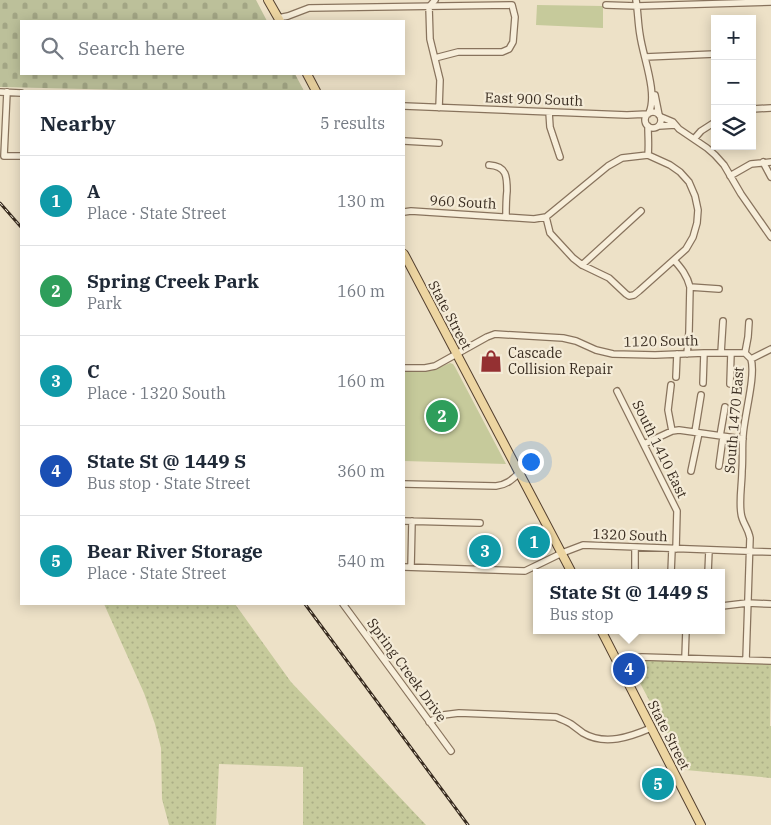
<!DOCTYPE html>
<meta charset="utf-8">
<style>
body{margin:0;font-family:"IBM Plex Serif",serif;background:#f6f6f7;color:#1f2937}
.controls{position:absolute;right:15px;top:15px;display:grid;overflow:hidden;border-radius:0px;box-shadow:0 2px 12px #0003}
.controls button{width:45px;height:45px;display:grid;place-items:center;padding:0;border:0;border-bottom:1px solid #e0e1e3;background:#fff;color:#1f2937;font:25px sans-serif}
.you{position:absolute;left:530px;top:461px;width:18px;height:18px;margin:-12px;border:4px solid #fff;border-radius:50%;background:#1a73e8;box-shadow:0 0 0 8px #1a73e833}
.badge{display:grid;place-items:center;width:32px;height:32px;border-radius:50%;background:#7c3aed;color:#fff;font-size:16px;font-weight:700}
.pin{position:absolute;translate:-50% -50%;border:2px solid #fff;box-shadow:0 1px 5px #0006}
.popup{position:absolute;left:533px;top:569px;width:192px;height:65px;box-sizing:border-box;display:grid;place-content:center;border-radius:0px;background:#fff;filter:drop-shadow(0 1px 4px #0005);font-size:16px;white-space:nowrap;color:#747a83}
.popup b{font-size:19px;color:#1f2937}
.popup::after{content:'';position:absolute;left:50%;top:100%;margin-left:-10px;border:10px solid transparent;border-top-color:#fff}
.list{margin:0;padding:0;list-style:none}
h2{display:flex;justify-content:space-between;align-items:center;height:65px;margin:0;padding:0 20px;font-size:21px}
h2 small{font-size:16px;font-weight:400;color:#747a83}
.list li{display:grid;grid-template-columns:32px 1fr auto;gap:15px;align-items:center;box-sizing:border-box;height:90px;padding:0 20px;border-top:1px solid #e0e1e3}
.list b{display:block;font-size:19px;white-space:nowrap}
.list p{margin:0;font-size:16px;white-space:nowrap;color:#747a83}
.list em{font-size:16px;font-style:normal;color:#747a83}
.icon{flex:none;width:28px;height:28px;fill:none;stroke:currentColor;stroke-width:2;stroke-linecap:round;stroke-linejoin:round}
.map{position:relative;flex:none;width:771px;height:825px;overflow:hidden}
.search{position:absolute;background:#fff;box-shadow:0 2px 12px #0003;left:20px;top:20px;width:385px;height:55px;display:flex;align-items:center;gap:12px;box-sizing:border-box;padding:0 18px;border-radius:0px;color:#747a83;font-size:19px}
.panel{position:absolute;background:#fff;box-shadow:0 2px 12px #0003;left:20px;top:90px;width:385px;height:515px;border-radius:0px}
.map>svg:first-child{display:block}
</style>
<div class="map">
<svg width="771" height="825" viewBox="0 0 771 825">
<defs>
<pattern id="grass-dots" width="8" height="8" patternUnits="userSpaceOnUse" patternTransform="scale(1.25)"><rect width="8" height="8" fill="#c6ca9b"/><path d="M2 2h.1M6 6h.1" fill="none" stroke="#abae85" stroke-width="1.8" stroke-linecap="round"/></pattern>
<pattern id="cemetery-stones" width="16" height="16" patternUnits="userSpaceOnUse" patternTransform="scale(1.25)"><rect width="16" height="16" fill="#bcc09a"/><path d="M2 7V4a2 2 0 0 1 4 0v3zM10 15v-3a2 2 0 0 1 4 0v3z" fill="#a2a584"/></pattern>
</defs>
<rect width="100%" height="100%" fill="#ede1c7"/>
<path fill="url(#grass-dots)" d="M104,604h131l56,78 135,143h-123v-58l-84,-3 -3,61h-47l-7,-26 -1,-51 -6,-24 -11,-31z
M636,660l135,4 -1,62h1v52l-85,-8 -56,-106v-2z"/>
<path fill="url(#cemetery-stones)" d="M0,0h256l11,21h-246v53h274l9,17h-135l-169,-4z"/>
<path fill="#c6ca9b" d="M537,5l66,1v22l-67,-3z
M450,363l3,1 2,3 51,97 -102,-3v-89l27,-1 7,-3z"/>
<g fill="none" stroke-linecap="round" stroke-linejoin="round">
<defs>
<path id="minor" d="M435,0l-6,7 1,32 10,41 -1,28
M636,0c2,12 2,24 4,35 3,22 18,58 9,78
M606,5l31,1 134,-4
M278,18l10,-2 21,-8 203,-3 3,12 -2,25 -4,7 -7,3h-44l-23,6
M645,57l70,-3
M0,92l21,1
M7,92l-3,64h17
M655,95l4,20
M404,106l223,9 21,-1
M752,109l19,-1
M645 120a8 8 0 1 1 16 0a8 8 0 1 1-16 0Z
M549,112l1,15 10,30
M661,117l12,5 6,7 28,19 8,7 9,10 17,29 30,43
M648,126c0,10 1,19 0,29
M659,126l16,-1
M694,139l7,-8 14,-9
M404,141l35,2
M763,162l8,15
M489,165c18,1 18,12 18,26 -1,9 -1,17 -1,26
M730,176l21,-12 20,-2
M404,212l7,-1 123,8 12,-2 62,-51 14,-8 26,-3 22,10 10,7 9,10 6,14 3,14 -1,13 -4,14 -7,12 -47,42 -5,4 -5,1 -3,-2 -17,-16 -27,-13 -9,-7 -23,-25 -4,-16
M674,260c7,8 13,15 16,27l-1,45 -2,22
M582,265l59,-54
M690,287l29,2
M721,353l2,-32
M745,353l3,-16 1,-15
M751,359l20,-10
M404,368h21l10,-2 52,-29 8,-3 68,4 13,3 20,9 17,4 42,1 49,-2h41l6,6
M676,377l1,-23
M703,383l1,-30
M730,384l1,-31
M671,385l-3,25 4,21
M617,391l60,120 -1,38
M695,432l6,-37
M720,436l5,-29
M644,444l28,-13 7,-1 64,9
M719,466l4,-29
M691,471l8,-38
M404,484l92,2c10,-1 16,-6 23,-13
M404,521l76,2
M404,567l121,4 37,-18 21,-8 188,7
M411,567l1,-46
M635,573v-26
M671,573l1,-24
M708,573l1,-23
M343,604l108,147
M722,606l25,-3 24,1
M685,658l1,-28
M746,660l4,-122c-2,-11 -8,-15 -9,-25 -2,-14 1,-29 1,-42 1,-12 0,-24 1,-35 1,-20 13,-60 8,-77
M617,662l12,-4 13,-1 129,4
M429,722l14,-7 16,-2 97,4c5,2 10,4 15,7 4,3 8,6 12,9 22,13 47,4 68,-5"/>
<path id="major" d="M268,0l12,21
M307,74l9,17
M404,254l168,319
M601,630l100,195"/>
</defs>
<use href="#minor" stroke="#88735d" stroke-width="8"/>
<use href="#major" stroke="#564231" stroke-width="10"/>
<use href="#minor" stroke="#f7eeda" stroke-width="5.5"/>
<use href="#major" stroke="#edd5a1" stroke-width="8"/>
<defs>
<path id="rail" d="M0,203l21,24
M305,604l163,221"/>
</defs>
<use href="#rail" stroke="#392c20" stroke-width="3"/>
<use href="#rail" stroke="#f4ebd7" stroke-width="1" stroke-dasharray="4" stroke-linecap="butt"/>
</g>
<defs>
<symbol id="shop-bare" viewBox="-9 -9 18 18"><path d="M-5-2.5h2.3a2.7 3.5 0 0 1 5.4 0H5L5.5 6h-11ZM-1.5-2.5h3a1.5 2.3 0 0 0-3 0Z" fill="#943032" stroke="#f4ebd7" stroke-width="2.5" paint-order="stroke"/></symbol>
</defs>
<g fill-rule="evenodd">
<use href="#shop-bare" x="475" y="345" width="32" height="32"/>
</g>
<g text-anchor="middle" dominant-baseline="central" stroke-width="4.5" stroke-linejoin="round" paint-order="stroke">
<g font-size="14" fill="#392c20" stroke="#f4ebd7">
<text transform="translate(534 99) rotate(2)">East 900 South</text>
<text transform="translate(463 202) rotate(3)">960 South</text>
<text transform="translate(450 315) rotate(62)">State Street</text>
<text transform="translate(661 341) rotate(-1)">1120 South</text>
<text transform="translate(734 420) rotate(-85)">South 1470 East</text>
<text transform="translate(660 449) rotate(64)">South 1410 East</text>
<text transform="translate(630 535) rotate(2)">1320 South</text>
<text transform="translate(407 670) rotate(54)">Spring Creek Drive</text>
<text transform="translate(669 735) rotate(63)">State Street</text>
</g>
<g font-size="14" fill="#392c20" stroke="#f4ebd7" text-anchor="start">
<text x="508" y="353">Cascade<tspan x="508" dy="16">Collision Repair</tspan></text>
</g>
</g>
</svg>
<div class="controls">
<button>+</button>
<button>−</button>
<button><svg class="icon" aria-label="layers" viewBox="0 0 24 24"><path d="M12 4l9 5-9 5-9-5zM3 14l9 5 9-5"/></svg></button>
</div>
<div class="you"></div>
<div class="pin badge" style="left:534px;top:542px;background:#0f9aa8">1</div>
<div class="pin badge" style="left:442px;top:416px;background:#2e9e5b">2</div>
<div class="pin badge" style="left:485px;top:551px;background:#0f9aa8">3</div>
<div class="pin badge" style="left:629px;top:669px;background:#1a4fb4">4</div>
<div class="popup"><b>State St @ 1449 S</b>Bus stop</div>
<div class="pin badge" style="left:658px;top:784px;background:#0f9aa8">5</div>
<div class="search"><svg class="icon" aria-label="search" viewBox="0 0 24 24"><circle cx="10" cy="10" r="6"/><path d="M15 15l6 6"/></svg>Search here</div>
<section class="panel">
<h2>Nearby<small>5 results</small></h2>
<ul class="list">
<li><span class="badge" style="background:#0f9aa8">1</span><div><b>A</b><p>Place · State Street</p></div><em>130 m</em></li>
<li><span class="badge" style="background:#2e9e5b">2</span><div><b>Spring Creek Park</b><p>Park</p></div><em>160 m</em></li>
<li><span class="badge" style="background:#0f9aa8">3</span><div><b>C</b><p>Place · 1320 South</p></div><em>160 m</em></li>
<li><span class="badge" style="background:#1a4fb4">4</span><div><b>State St @ 1449 S</b><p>Bus stop · State Street</p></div><em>360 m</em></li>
<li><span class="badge" style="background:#0f9aa8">5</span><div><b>Bear River Storage</b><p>Place · State Street</p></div><em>540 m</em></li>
</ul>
</section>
</div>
